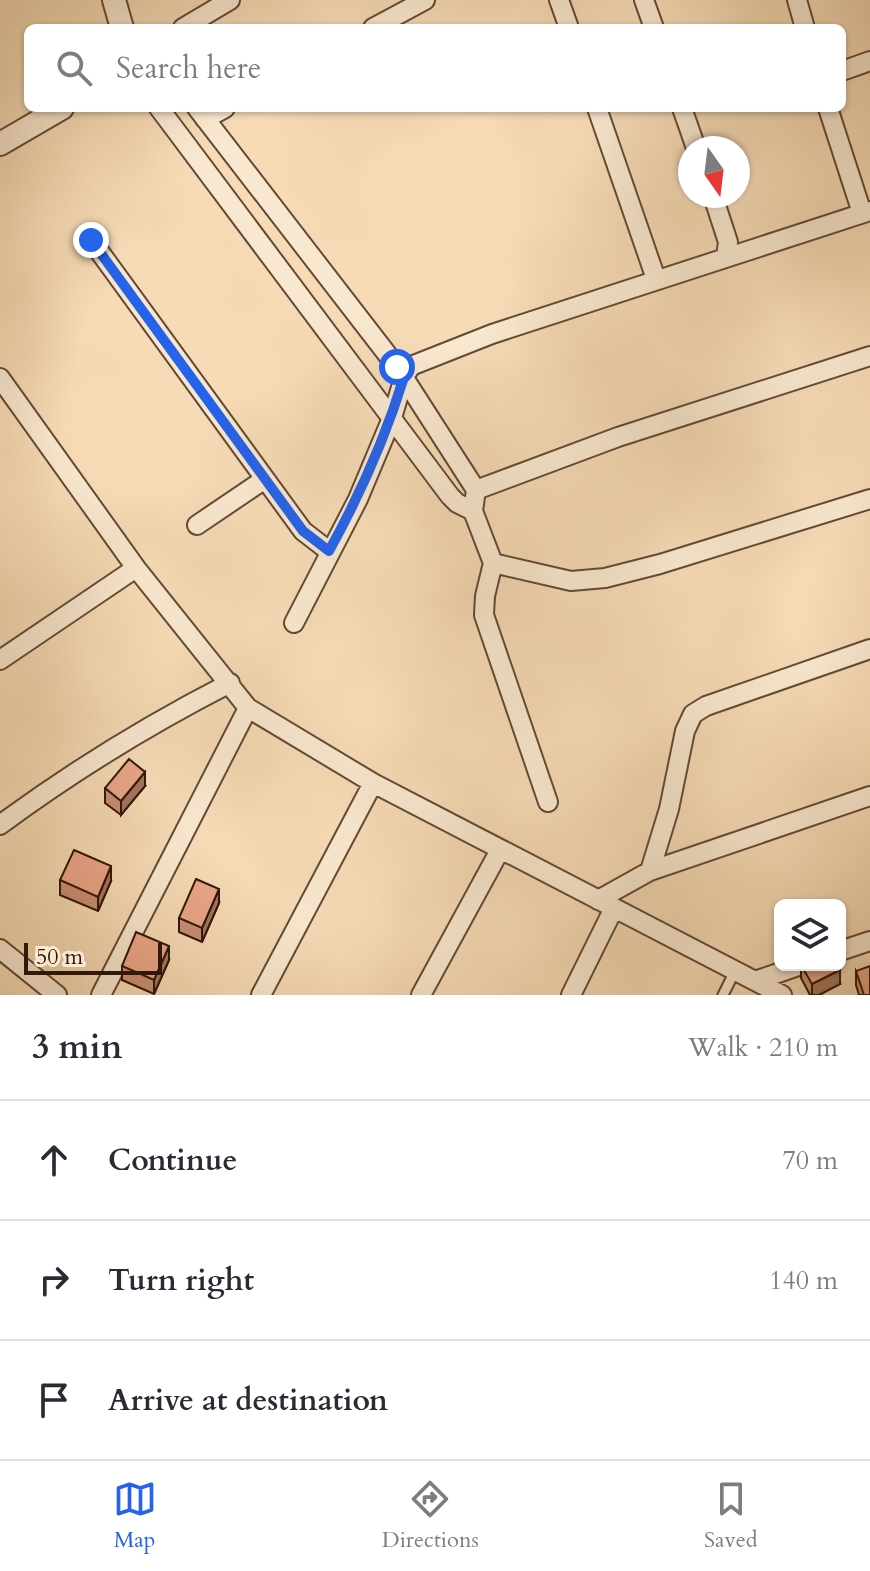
<!DOCTYPE html>
<meta charset="utf-8">
<style>
body{margin:0;font-family:Cardo,serif;background:#f7f7f7;color:#2b2b33}
.controls{position:absolute;right:24px;bottom:24px;display:grid;overflow:hidden;border-radius:12px;box-shadow:0 2px 6px #0004}
.controls button{width:72px;height:72px;display:grid;place-items:center;padding:0;border:0;border-bottom:2px solid #e1e1e2;background:#fff;color:#2b2b33;font:40px sans-serif}
.compass{position:absolute;left:678px;top:136px;width:72px;height:72px;border-radius:50%;background:#fff;box-shadow:0 2px 6px #0004;rotate:166deg}
.scale{position:absolute;left:24px;bottom:20px;width:138px;box-sizing:border-box;padding-left:8px;border:4px solid #311909;border-top:0;font-size:22px;line-height:28px;white-space:nowrap;color:#311909;-webkit-text-stroke:6px #f9e8d0;paint-order:stroke}
.stop{position:absolute;width:24px;height:24px;margin:-18px;border:6px solid #2563eb;border-radius:50%;background:#fff}
.stop.end{background:#2563eb;border-color:#fff;box-shadow:0 2px 8px #0008}
.list{margin:0;padding:0;list-style:none}
h2{display:flex;justify-content:space-between;align-items:center;height:104px;margin:0;padding:0 32px;font-size:34px}
h2 small{font-size:26px;font-weight:400;color:#7c7c81}
.list li{display:grid;grid-template-columns:52px 1fr auto;gap:24px;align-items:center;box-sizing:border-box;height:120px;padding:0 32px;border-top:2px solid #e1e1e2}
.list b{display:block;font-size:30px;white-space:nowrap}
.list em{font-size:26px;font-style:normal;color:#7c7c81}
.icon{flex:none;width:44px;height:44px;fill:none;stroke:currentColor;stroke-width:2;stroke-linecap:round;stroke-linejoin:round}
.map{position:relative;flex:none;width:870px;height:995px;overflow:hidden}
.search{position:absolute;background:#fff;box-shadow:0 2px 6px #0004;left:24px;right:24px;top:24px;height:88px;display:flex;align-items:center;gap:20px;box-sizing:border-box;padding:0 28px;border-radius:12px;color:#7c7c81;font-size:30px}
.sheet{height:464px;background:#fff}
nav{display:flex;justify-content:space-around;align-items:center;box-sizing:border-box;height:112px;border-top:2px solid #e1e1e2;background:#fff;font-size:22px;color:#7c7c81}
nav a{display:grid;justify-items:center;gap:4px}
nav .on{color:#2563eb}
.map>svg:first-child{display:block}
</style>
<div class="map">
<svg width="870" height="995" viewBox="0 0 870 995">
<rect width="100%" height="100%" fill="#f6dbb6"/>
<filter id="stains"><feTurbulence type="fractalNoise" baseFrequency=".0025" numOctaves="4"/><feColorMatrix values="0 0 0 0 .2 0 0 0 0 .09 0 0 0 0 .02 0 0 0 .5 -.17"/></filter>
<radialGradient id="worn" r=".72"><stop offset=".6" stop-color="#630" stop-opacity="0"/><stop offset="1" stop-color="#630" stop-opacity=".3"/></radialGradient>
<g fill="none" stroke-linecap="round" stroke-linejoin="round">
<defs>
<path id="service" d="M723,995l12,-24"/>
<path id="minor" d="M559,0l10,28
M644,0l10,28
M797,0l8,28
M183,28l47,-28
M373,28l52,-28
M842,71l28,-10
M159,108l291,388 7,7 16,8
M197,108l200,259 79,123 -3,21 20,52 -8,33 -1,19 64,187
M597,108l59,171
M682,108l14,40
M828,108l34,105
M205,119l20,-11
M713,196l15,46 -2,15
M91,240l212,291 26,20
M0,378l136,190 112,140 125,75 409,212
M476,490l142,-53 252,-81
M197,525l68,-46
M493,563l78,18 34,-3 55,-14 210,-65
M294,623l64,-124 34,-81 12,-41 7,-11 81,-32 378,-123
M0,660l136,-92
M0,825c73,-54 150,-101 230,-142
M650,871l19,-62 16,-78 8,-17 13,-8 164,-57
M598,900l52,-29 220,-75
M0,949l57,46
M840,951l30,-10
M755,981l46,-16
M101,995l147,-287
M261,995l112,-212
M421,995l79,-145
M571,995l43,-87"/>
<path id="tertiary" d="M114,0l8,28
M0,144l62,-36"/>
</defs>
<use href="#service" stroke="#624a34" stroke-width="13"/>
<use href="#minor" stroke="#624a34" stroke-width="22"/>
<use href="#tertiary" stroke="#624a34" stroke-width="26"/>
<use href="#service" stroke="#f9e8d0" stroke-width="9"/>
<use href="#minor" stroke="#f9e8d0" stroke-width="18"/>
<use href="#tertiary" stroke="#f9e8d0" stroke-width="22"/>
</g>
<path fill="#c98f76" stroke="#311909" stroke-width="2" d="M145,786l-24,29 -16,-12v-15z
M60,880l51,1 -13,30 -38,-16z
M219,903l-17,39 -23,-10v-14z
M169,960l-15,34 -32,-14v-14z
M801,965l39,19 -21,11h-9l-9,-17z
M856,971l14,24h-11l-3,-10z"/>
<path fill="#a47460" stroke="#311909" stroke-width="2" d="M145,772v14l-24,29v-14z
M111,866v15l-13,30v-14z
M219,889v14l-17,39v-14z
M169,946v14l-15,34v-14z
M840,970v14l-21,11h-7v-11z"/>
<path fill="#eaa689" stroke="#311909" stroke-width="2" d="M129,759l16,13 -24,29 -16,-13z
M74,850l37,16 -13,31 -38,-17z
M196,879l23,10 -17,39 -23,-10z
M136,932l33,14 -15,34 -32,-14z
M801,965h36l3,5 -28,14z
M870,966v29h-6l-8,-24z"/>
<g fill="none" stroke-linecap="round" stroke-linejoin="round">
<path stroke="#2563eb" stroke-width="10" d="M91,240l212,291 26,20c31,-56 56,-112 75,-174l-7,-10"/>
</g>
<rect width="100%" height="100%" filter="url(#stains)"/>
<rect width="100%" height="100%" fill="url(#worn)"/>
</svg>
<div class="controls">
<button><svg class="icon" aria-label="layers" viewBox="0 0 24 24"><path d="M12 4l9 5-9 5-9-5zM3 14l9 5 9-5"/></svg></button>
</div>
<svg class="compass" viewBox="-18 -18 36 36"><path d="M0-13l5 13h-10z" fill="#e53935"/><path d="M0 13l5-13h-10z" fill="#7c7c81"/></svg>
<div class="scale">50 m</div>
<div class="stop" style="left:397px;top:367px"></div>
<div class="stop end" style="left:91px;top:240px"></div>
<div class="search"><svg class="icon" aria-label="search" viewBox="0 0 24 24"><circle cx="10" cy="10" r="6"/><path d="M15 15l6 6"/></svg>Search here</div>
</div>
<section class="sheet">
<h2>3 min<small>Walk · 210 m</small></h2>
<ul class="list">
<li><svg class="icon" aria-label="ahead" viewBox="0 0 24 24"><path d="M12 20V5M6 11l6-6 6 6"/></svg><div><b>Continue</b></div><em>70 m</em></li>
<li><svg class="icon" aria-label="right" viewBox="0 0 24 24"><path d="M7 20v-9h11M14 6l5 5-5 5"/></svg><div><b>Turn right</b></div><em>140 m</em></li>
<li><svg class="icon" aria-label="arrive" viewBox="0 0 24 24"><path d="M6 21V4h12l-3 4 3 4H6"/></svg><div><b>Arrive at destination</b></div></li>
</ul>
</section>
<nav>
<a class="on"><svg class="icon" aria-label="map" viewBox="0 0 24 24"><path d="M3 6l6-2 6 2 6-2v14l-6 2-6-2-6 2zM9 4v14M15 6v14"/></svg>Map</a>
<a><svg class="icon" aria-label="directions" viewBox="0 0 24 24"><path d="M12 3l9 9-9 9-9-9zM9 14v-3h6M13 9l2 2-2 2"/></svg>Directions</a>
<a><svg class="icon" aria-label="saved" viewBox="0 0 24 24"><path d="M7 4h10v16l-5-4-5 4z"/></svg>Saved</a>
</nav>
